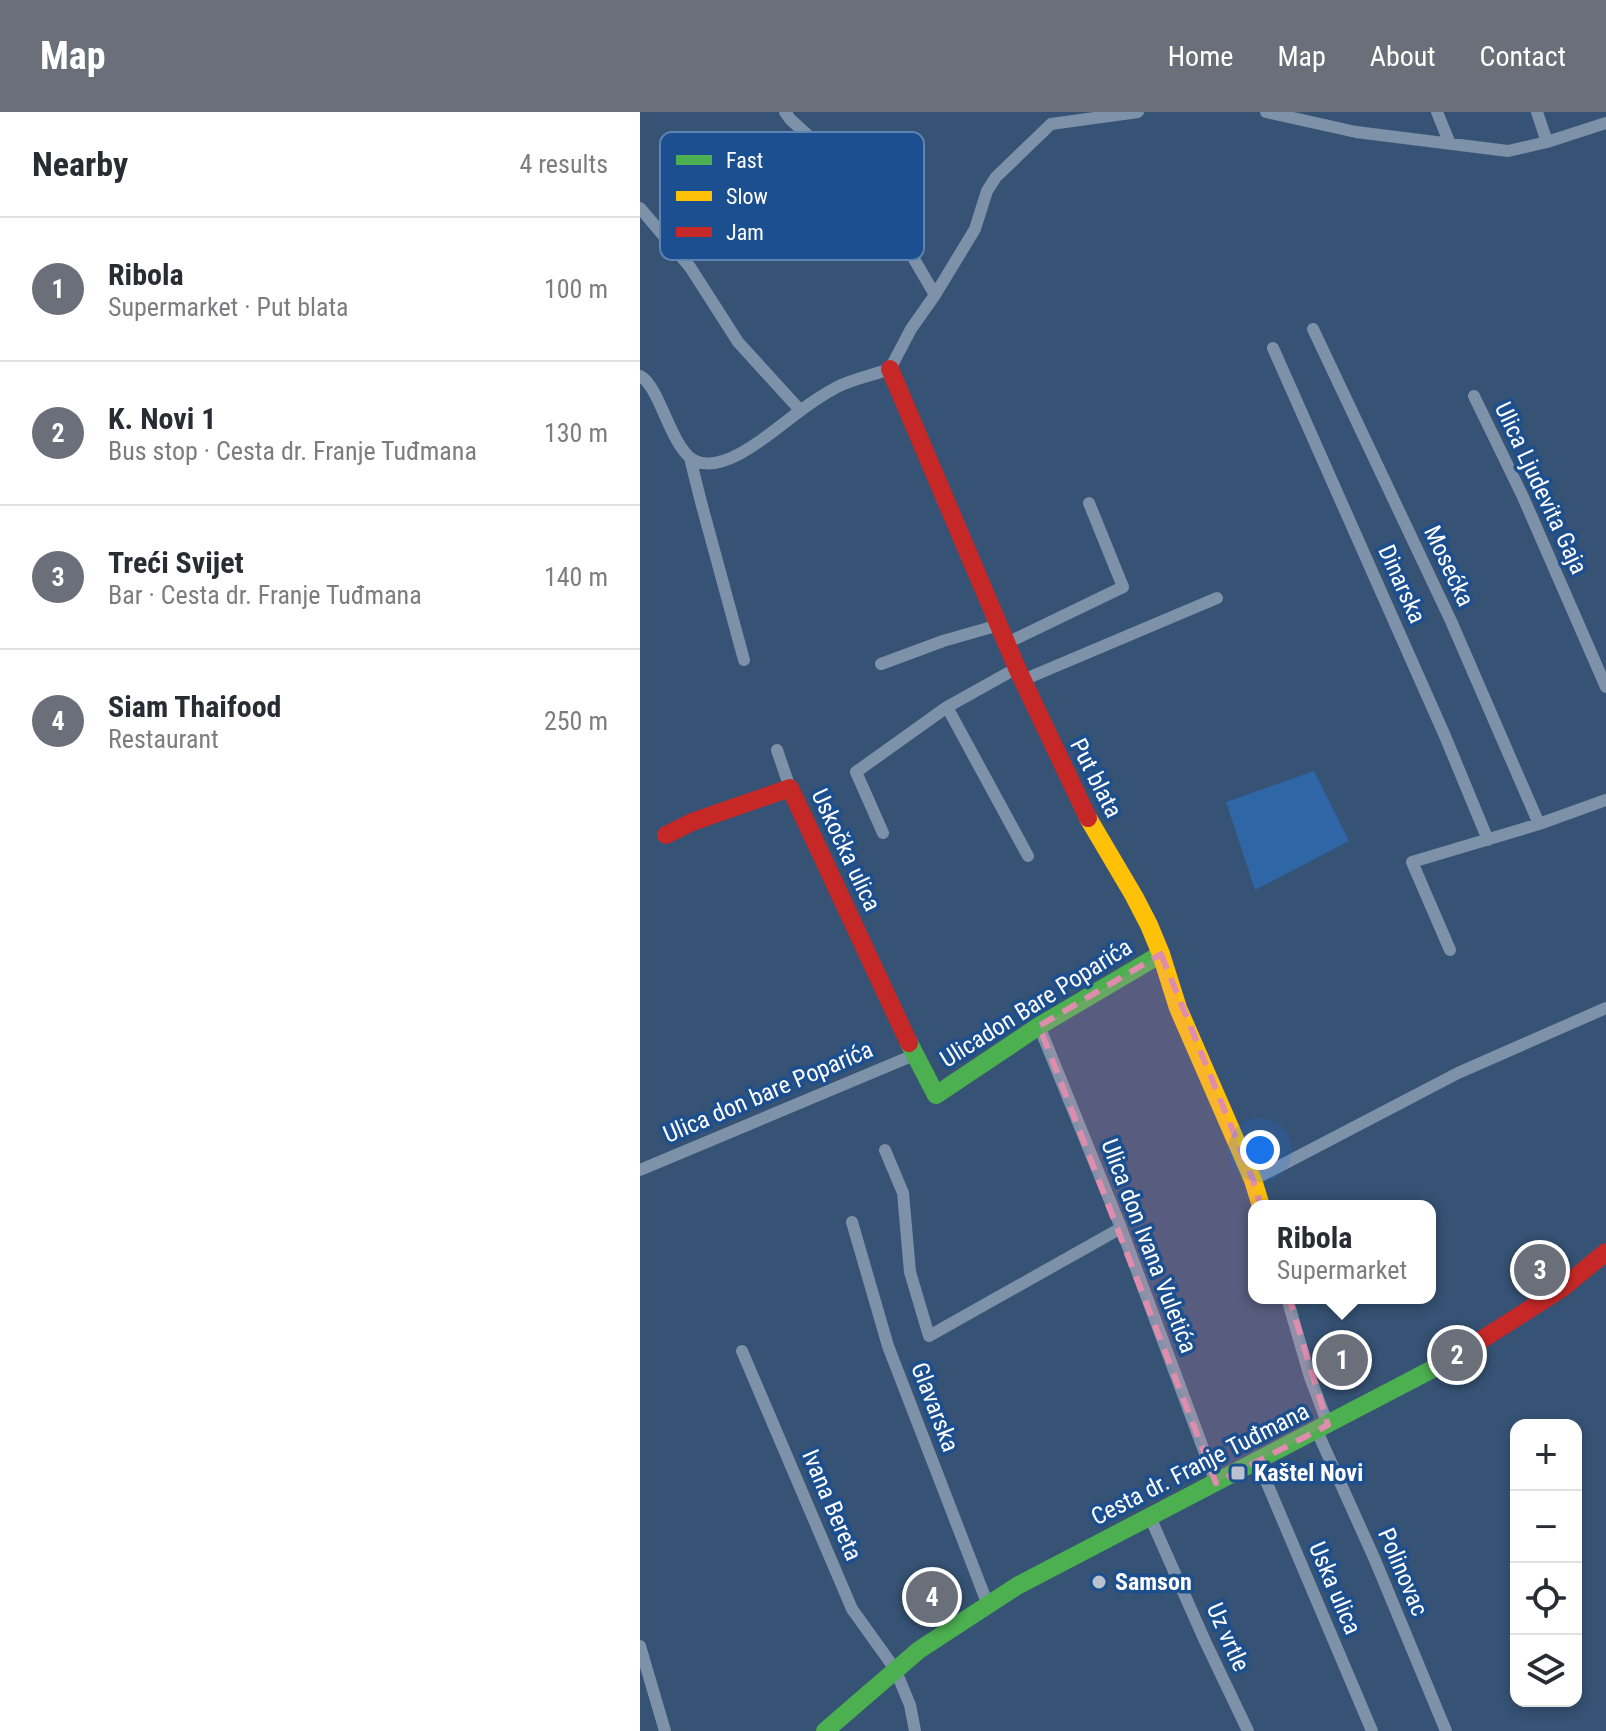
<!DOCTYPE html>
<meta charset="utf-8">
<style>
body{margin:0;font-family:"Roboto Condensed",sans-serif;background:#f7f7f7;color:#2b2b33}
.controls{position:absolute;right:24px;bottom:24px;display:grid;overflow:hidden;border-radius:16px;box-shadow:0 4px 12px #0003}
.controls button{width:72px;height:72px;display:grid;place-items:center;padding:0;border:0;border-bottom:2px solid #e1e1e2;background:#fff;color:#2b2b33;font:40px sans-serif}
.you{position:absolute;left:620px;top:1038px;width:28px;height:28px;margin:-20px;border:6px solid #fff;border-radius:50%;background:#1a73e8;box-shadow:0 0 0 12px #1a73e833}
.badge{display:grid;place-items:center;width:52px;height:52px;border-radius:50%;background:#6b6f79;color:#fff;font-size:26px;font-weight:700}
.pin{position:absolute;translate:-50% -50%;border:4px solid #fff;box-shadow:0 2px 8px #0006}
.popup{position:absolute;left:608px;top:1088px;width:188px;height:104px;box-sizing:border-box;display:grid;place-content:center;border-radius:16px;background:#fff;filter:drop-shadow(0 2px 6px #0005);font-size:26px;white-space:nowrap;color:#7c7c81}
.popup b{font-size:30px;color:#2b2b33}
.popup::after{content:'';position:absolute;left:50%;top:100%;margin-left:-16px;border:16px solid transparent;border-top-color:#fff}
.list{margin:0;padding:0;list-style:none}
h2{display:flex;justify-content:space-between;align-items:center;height:104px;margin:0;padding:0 32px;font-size:34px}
h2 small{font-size:26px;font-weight:400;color:#7c7c81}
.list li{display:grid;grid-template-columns:52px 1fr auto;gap:24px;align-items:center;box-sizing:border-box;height:144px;padding:0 32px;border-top:2px solid #e1e1e2}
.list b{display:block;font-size:30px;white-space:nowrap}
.list p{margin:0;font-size:26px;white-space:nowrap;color:#7c7c81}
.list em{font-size:26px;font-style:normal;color:#7c7c81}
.icon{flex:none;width:44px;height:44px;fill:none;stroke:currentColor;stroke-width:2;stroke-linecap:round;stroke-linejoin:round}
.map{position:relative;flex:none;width:966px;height:1619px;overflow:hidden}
header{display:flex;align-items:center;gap:48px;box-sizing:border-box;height:112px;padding:0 40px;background:#6b6f79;color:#fff}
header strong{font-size:38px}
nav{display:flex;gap:44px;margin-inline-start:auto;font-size:28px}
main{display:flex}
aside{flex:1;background:#fff}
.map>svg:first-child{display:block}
</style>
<header>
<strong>Map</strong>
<nav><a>Home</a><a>Map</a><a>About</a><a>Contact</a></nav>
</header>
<main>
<aside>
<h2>Nearby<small>4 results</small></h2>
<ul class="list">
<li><span class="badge">1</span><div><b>Ribola</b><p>Supermarket · Put blata</p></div><em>100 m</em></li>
<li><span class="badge">2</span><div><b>K. Novi 1</b><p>Bus stop · Cesta dr. Franje Tuđmana</p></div><em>130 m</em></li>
<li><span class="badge">3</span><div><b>Treći Svijet</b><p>Bar · Cesta dr. Franje Tuđmana</p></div><em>140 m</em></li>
<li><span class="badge">4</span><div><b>Siam Thaifood</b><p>Restaurant</p></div><em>250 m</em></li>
</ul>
</aside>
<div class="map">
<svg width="966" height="1619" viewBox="0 0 966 1619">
<rect width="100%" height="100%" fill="#365274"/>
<path fill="#2f66a5" d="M674,659l35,70 -94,49 -29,-88z"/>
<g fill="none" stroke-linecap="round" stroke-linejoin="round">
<path stroke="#7d92a8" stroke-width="12" d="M145,0l5,7 36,33 33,44 41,39 35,60
M626,0l90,20 152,19 39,-9 59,-19
M797,0l13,32
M897,0l10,30
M0,96l50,59 48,75 62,68
M673,217l138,292 88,203
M633,236l172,388 43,104
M0,264c19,9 30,68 52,83 31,20 85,-32 108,-48 12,-9 24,-17 37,-24 15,-8 36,-12 53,-18l21,-40 24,-34 40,-66 12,-38 9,-14 55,-53 87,-12
M834,284l49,101 83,190
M50,346l11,44 43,158
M367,531l116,-56 -34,-84
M241,552l62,-23 56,-16
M383,568l194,-82
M307,595l81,149
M137,638l13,38
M243,721l-27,-61 91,-65 70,-39
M810,838l-38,-88 127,-38 67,-24
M399,914l82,202 95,255
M245,1038l18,43 7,79 19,64 192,-108
M0,1058l274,-115
M613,1068l205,-107 148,-65
M212,1110l36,124 100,259
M647,1186l23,79 18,48
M102,1239l110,258 43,60 15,36 5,26
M677,1319l58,129 71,171
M618,1350l114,269
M510,1405l55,124 43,90
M0,1534l25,85"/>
<path stroke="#4caf50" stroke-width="18" d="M269,931l27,52 103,-69 122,-72
M185,1619l94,-81 98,-64 431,-225"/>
<path stroke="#ffc107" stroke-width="18" d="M448,706l46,78 15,29 12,29 17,54 75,172 8,26"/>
<path stroke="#c62828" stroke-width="18" d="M250,257l127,299 71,150
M26,723l26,-13 98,-34 119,255
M808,1249l113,-72 45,-37"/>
</g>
<path fill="#e08cad" fill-opacity="0.2" stroke="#e08cad" stroke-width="6" stroke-dasharray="16 10" stroke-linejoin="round" d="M521,842l92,226 75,245 -112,58 -177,-457z"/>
<g fill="#b9c2ce" stroke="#1b4f8f" stroke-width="3">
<rect x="590" y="1353" width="16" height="16" rx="4"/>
<circle cx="459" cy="1470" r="8"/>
</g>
<g text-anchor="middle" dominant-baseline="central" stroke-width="7" stroke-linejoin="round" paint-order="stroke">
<g font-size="24" fill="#fff" stroke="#1b4f8f">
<text transform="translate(901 376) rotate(65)">Ulica Ljudevita Gaja</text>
<text transform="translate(809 454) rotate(65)">Mosećka</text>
<text transform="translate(762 472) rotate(66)">Dinarska</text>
<text transform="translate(456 666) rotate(63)">Put blata</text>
<text transform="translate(206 738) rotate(65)">Uskočka ulica</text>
<text transform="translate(396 891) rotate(-32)">Ulicadon Bare Poparića</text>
<text transform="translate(128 980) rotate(-23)">Ulica don bare Poparića</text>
<text transform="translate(509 1134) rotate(69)">Ulica don Ivana Vuletića</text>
<text transform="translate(295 1295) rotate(69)">Glavarska</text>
<text transform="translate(560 1352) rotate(-27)">Cesta dr. Franje Tuđmana</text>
<text transform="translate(192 1393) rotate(67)">Ivana Bereta</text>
<text transform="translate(763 1460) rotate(67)">Polinovac</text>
<text transform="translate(695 1476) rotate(67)">Uska ulica</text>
<text transform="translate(588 1525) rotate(66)">Uz vrtle</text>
</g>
<g font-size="24" font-weight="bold" fill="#fff" stroke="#1b4f8f" text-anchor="start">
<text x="614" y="1361">Kaštel Novi</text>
<text x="475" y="1470">Samson</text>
</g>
</g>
<rect x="20" y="20" width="264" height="128" rx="12" fill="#1b4f8f" stroke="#5f84b1" stroke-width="2"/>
<rect x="36" y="43" width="36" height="10" fill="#4caf50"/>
<rect x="36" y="79" width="36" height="10" fill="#ffc107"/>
<rect x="36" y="115" width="36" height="10" fill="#c62828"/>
<g font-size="22" fill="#fff">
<text x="86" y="56">Fast</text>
<text x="86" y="92">Slow</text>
<text x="86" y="128">Jam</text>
</g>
</svg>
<div class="controls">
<button>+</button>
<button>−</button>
<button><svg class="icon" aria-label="locate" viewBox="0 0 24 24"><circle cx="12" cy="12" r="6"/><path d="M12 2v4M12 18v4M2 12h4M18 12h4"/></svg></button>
<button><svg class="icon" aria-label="layers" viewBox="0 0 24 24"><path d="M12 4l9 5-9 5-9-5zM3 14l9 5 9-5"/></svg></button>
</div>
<div class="you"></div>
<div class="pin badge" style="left:702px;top:1248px">1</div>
<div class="popup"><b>Ribola</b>Supermarket</div>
<div class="pin badge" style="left:817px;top:1243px">2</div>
<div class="pin badge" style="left:900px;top:1158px">3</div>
<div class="pin badge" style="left:292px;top:1485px">4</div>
</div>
</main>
